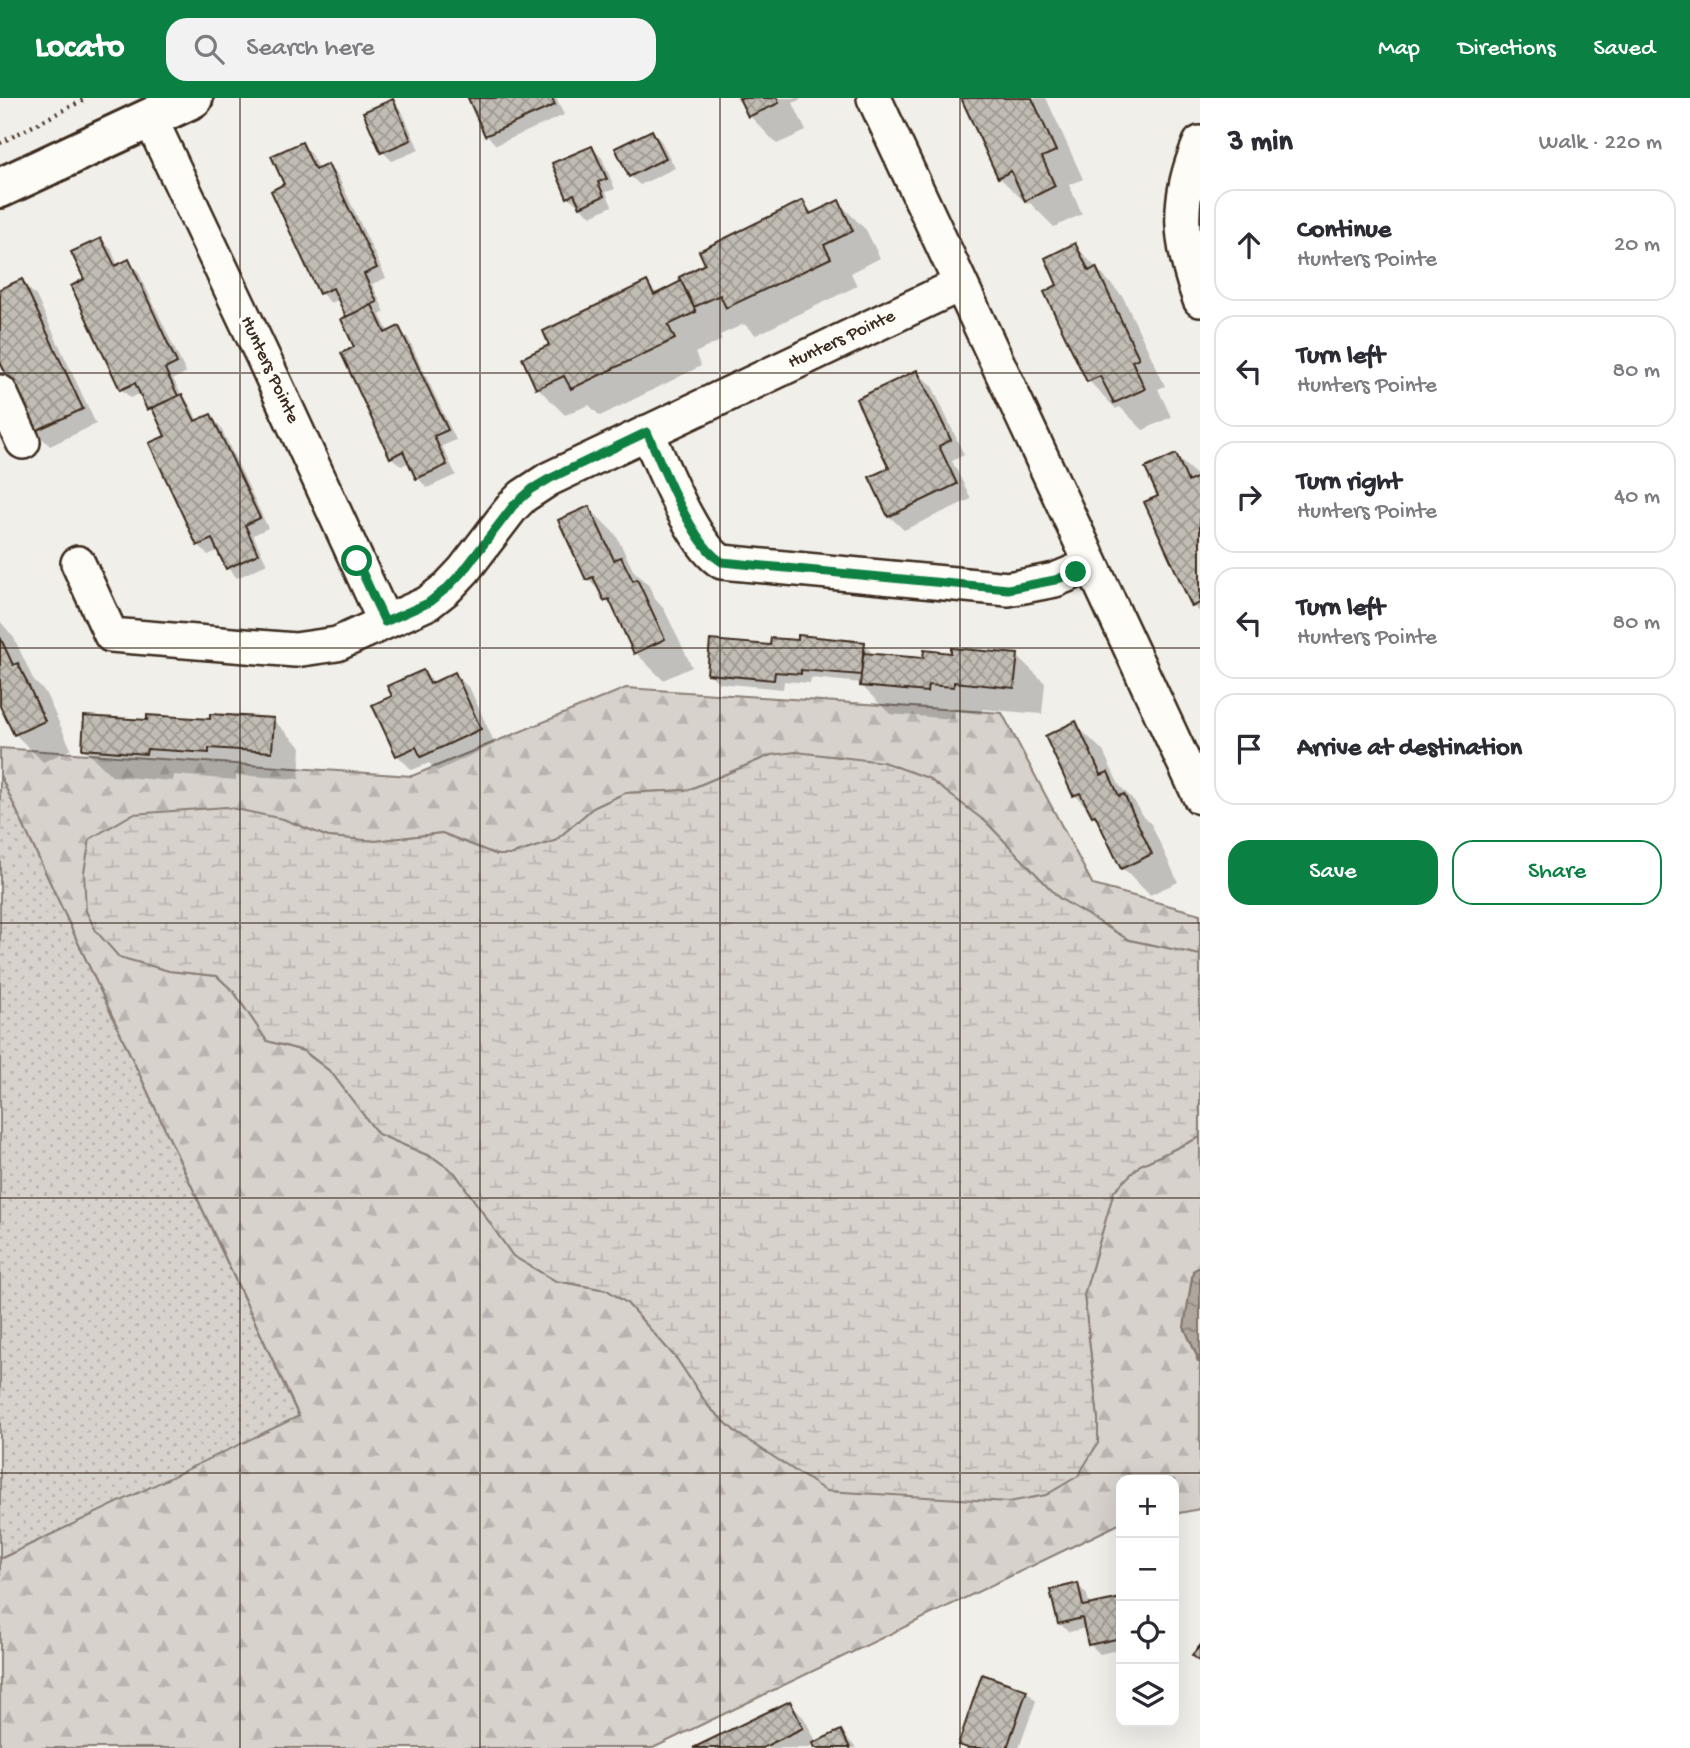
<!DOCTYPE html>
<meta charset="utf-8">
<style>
body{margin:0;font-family:"Gochi Hand",sans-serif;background:#f2f2f3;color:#2b2b33}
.controls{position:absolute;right:21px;bottom:21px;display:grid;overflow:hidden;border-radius:14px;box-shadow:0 7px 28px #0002}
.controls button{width:63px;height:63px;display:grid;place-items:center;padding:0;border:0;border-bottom:2px solid #e1e1e2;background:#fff;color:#2b2b33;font:35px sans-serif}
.stop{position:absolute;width:21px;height:21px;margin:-16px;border:5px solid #0b8043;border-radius:50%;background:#fff}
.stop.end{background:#0b8043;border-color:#fff;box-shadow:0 2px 7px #0008}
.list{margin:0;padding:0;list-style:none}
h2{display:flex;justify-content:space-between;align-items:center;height:91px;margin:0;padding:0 28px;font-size:30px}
h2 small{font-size:23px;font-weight:400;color:#7c7c81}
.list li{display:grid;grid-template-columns:46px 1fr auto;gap:21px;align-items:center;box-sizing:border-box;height:112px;margin:0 14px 14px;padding:0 14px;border:2px solid #e1e1e2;border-radius:21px}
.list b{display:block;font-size:26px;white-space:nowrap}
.list p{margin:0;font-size:23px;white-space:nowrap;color:#7c7c81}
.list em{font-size:23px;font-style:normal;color:#7c7c81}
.actions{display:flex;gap:14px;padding:21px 28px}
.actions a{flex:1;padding:16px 0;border:2px solid #0b8043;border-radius:21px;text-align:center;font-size:24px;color:#0b8043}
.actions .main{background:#0b8043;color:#fff}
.icon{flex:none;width:38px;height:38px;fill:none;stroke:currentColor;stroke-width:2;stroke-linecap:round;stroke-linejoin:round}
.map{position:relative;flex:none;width:1200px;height:1650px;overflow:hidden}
header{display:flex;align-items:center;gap:42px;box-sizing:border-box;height:98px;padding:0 35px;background:#0b8043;color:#fff}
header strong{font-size:33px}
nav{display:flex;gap:38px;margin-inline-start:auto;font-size:24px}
.search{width:490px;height:63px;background:#f2f2f3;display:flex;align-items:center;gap:18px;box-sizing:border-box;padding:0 24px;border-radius:21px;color:#7c7c81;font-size:26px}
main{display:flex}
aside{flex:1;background:#fff}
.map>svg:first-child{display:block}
</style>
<header>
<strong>Locato</strong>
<div class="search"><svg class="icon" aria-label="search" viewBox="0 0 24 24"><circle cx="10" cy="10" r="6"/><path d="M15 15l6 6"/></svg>Search here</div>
<nav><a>Map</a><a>Directions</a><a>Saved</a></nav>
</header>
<main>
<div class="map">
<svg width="1200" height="1650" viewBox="0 0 1200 1650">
<defs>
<pattern id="grass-dots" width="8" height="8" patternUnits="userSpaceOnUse" patternTransform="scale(1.75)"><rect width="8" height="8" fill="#d7d2cc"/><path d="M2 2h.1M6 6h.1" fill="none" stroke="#b9b4af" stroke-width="1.8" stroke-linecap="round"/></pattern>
<pattern id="forest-firs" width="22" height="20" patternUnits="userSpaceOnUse" patternTransform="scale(1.75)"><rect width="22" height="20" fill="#d7d2cc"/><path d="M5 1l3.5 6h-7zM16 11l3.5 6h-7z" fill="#b9b4af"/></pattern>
<pattern id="wetland-marsh" width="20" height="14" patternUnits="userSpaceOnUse" patternTransform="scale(1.75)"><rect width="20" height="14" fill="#d7d2cc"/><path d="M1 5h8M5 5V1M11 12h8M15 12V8" fill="none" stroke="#b9b4af"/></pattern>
<pattern id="water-ripples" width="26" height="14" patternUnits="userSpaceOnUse" patternTransform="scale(1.75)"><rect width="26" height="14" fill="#aea69f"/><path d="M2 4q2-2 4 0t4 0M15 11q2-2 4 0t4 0" fill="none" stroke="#8f8781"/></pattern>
<pattern id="building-cross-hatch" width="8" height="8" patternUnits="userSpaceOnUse" patternTransform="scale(1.75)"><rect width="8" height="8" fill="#c1bcb4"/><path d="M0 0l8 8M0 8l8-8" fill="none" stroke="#9e9992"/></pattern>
</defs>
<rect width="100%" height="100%" fill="#f1efea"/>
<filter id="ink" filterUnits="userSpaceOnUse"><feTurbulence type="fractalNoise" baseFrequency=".0143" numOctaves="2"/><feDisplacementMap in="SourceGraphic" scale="14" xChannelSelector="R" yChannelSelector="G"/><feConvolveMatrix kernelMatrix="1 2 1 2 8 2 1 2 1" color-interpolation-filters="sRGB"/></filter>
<g filter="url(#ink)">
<path fill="url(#grass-dots)" stroke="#897e75" stroke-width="2" d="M0,677l299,642 -299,142z"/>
<path fill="url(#forest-firs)" stroke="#897e75" stroke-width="2" d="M626,590l376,25 91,172 107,29v41l-71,-15 -70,-42 -73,-76 -215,-67 -83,35 -63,3 -32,15 -38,33 -45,14h-13l-55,-22 -66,8 -48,-4 -45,-18 -114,152 48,5 17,16 33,49 36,10 28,21 47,62 56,24 21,15 58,83 43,25 51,9 20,13 50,56 32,48 28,26 361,-14 -14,-124 30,-105 26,-25 60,-28v130l-7,4 4,89 3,3v146l-26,5v-34h-53v43l-468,225h-653v-189l299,-143 -299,-641v-27l412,28z"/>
<path fill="url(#wetland-marsh)" stroke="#897e75" stroke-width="2" d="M796,654l87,10 45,16 58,44 73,76 70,42 71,15v182l-60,28 -26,26 -30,104 14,124v24l-20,33 -32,19 -37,7 -183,-11 -89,-58 -28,-26 -32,-48 -50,-56 -20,-13 -51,-9 -43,-25 -58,-83 -21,-15 -56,-24 -47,-62 -27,-21 -37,-10 -33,-49 -17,-16 -48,-5 -50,-14 -23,-26 -10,-20 -2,-39 6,-33 43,-25 93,-7 57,12 45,18 48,4 66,-8 55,22h13l45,-14 38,-33 32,-15 63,-3 83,-35z"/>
<path fill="url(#water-ripples)" stroke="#80746b" stroke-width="2" d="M1200,1169v96l-16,-36 9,-56z"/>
<path fill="#0003" d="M470,0h86l8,17 -68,30 -9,-10z
M736,0h67l-10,5 13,28 -29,13 -27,-28 -5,-8z
M963,0h83l37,81 -14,6 13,29 -28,13 -24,-24 -3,1 -28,-27z
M392,3l10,10 17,39 -27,11 -9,-9z
M652,34l9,9 14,27 -35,17 -10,-9z
M301,46l10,10 8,16 9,-4 10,10 48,102 -14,6 13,28 -5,3 9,18 9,-5 10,10 48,102 -14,6 14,29 -29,13 -9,-10 -8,-16 -9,4 -10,-9 -43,-140 -8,-18 -9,4 -10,-10 -48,-102 13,-6z
M592,50l10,10 13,31 -9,3 6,14 -21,10 -23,-19z
M802,104l12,12 24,-12 28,28 14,28 -29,15 6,13 -101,49 -12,-11 -24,11 2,5 -27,13 6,13 -101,50 -11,-11 -24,10 -27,-27 14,-42 94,-63 12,11 26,-12z
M101,142l10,9 7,17 10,-5 10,10 48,102 -13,6 9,17 9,10 7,16 12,-6 10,10 48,102 -15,7 14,29 -30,14 -9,-10 -9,-18 -11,5 -9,-10 -48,-101 16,-7 -8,-18 -10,-10 -8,-16 -10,5 -10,-9 -34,-109z
M1075,147l48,52 42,89 -7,3 13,28 -28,13 -23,-23 -4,2 -27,-28 -42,-88 13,-7z
M21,183l15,15 60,128 -46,22 -15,-15 -35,-73v-67z
M917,274l15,14 32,69 -12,6 19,38 -67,31 -15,-14 2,-47z
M1175,358l25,22v134l-7,-6 -33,-109z
M589,410l27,27 17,35 16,16 6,13 9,10 28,58 -29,13 -27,-27 -21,-44 -27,-30z
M0,523l14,17 20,43 11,11 26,57 -28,13 -28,-28 -15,-33z
M864,545l9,12 52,5 92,-4 28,27 -3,31 -60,-5 -1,5 -26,-3 -1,8 -64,-5 -28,-28v-3l-51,-5 -1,5 -26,-2 -1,8 -64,-6 -10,-10 63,-26z
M423,574l12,11 20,-9 15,15 25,55 -58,27 -8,-8 -17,7 -15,-15 -3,-58z
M273,622l28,27 -2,32 -63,-4v5l-62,-5 -1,6 -61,-5 -28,-27 65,-27z
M1075,626l28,27 16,34 16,17 6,12 10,10 27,58 -28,13 -28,-27 -20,-44 -27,-29z
M1078,1487l9,10 3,12 31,-8v50l-21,5 -10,-10 -4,-16 -17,4 -10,-9z
M1026,1593l10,10 -17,47h-56l-3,-4z
M789,1605l15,15 13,25 24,-11 15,16h-39l-2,-4 -8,4h-110z"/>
<path fill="url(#building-cross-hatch)" stroke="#3b2a1e" stroke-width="2" d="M468,0h84l3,7 -70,31z
M739,0h38l2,5 -31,14z
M961,0h71l24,53 -14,6 13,29 -30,15 -14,-30 -13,7z
M393,1l18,41 -30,13 -18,-41z
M652,32l14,28 -37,19 -14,-29z
M302,44l13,28 13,-6 49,104 -13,6 13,28 -31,15 -13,-29 -14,6 -48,-103 13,-7 -13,-28z
M592,48l15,33 -9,3 6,14 -24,11 -6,-13 -7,4 -15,-35z
M803,102l7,14 29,-14 14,31 -29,14 7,13 -105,50 -6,-13 -26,12 -15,-30 26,-13 -6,-13z
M101,140l14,28 14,-7 48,104 -12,6 13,27 -31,14 -12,-27 -15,7 -49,-104 13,-7 -13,-27z
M1075,145l14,28 7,-4 43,91 -7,3 13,28 -31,14 -14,-27 -13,6 -43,-90 13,-7 -12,-27z
M22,181l61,130 -50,23 -33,-70v-73z
M647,183l7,14 27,-14 15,31 -28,13 7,14 -104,50 -7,-13 -28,13 -14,-31 27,-13 -6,-14z
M372,207l13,28 14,-7 49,104 -14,6 13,29 -31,14 -13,-28 -13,7 -49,-105 13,-6 -13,-28z
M917,272l34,70 -12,6 18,38 -69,33 -19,-40 20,-9 -33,-69z
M182,296l13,27 16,-7 49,104 -15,7 13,29 -32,15 -14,-30 -15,7 -48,-103 16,-7 -13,-28z
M1176,356l12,28 12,-6v127l-8,4 -48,-105 14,-6 -13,-28z
M589,408l25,54 7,-3 12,24 4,-2 28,60 -31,15 -25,-55 -5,2 -11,-24 -7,3 -28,-60z
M798,537l67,7 -4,33 -60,-5v4l-26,-2 -1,8 -67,-6 3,-34 60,5 1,-7 27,2z
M0,539l13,28 5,-2 27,58 -31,14 -14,-29z
M951,550l67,6 -4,34 -60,-6v5l-26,-2 -1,7 -67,-6 3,-33 60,5 1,-8 27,3z
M423,572l7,14 25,-12 26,57 -60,28 -5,-10 -20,9 -24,-51 20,-9 -5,-10z
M210,616l64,4 -2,34 -63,-4v5l-62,-4 -1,5 -64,-5 2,-33 63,4v-5l63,4z
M1076,623l25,54 7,-3 11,24 5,-2 28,60 -31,15 -26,-54 -3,1 -12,-23 -7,3 -28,-60z
M1078,1485l5,23 38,-8v40l-33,7 -6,-27 -24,6 -8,-34z
M1200,1548v16l-8,-7z
M982,1576l45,16 -20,58h-39l-10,-3z
M790,1603l13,27 -41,20h-69z
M841,1632l9,18h-35l-2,-5z"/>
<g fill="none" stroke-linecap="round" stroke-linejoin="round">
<defs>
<path id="minor" d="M874,0l326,699
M150,20l112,237 123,267
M1200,45c-25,57 -21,99 0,157
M0,294l23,50
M647,334c15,32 46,114 75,130l286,27 47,-9 36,-15
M78,465l33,72 184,15 42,-6 91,-41 19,-15 17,-18 49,-64 10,-10 26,-17 412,-195"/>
<path id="major" d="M0,90l193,-90"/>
</defs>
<use href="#minor" stroke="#3b2a1e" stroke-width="38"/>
<use href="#major" stroke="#3b2a1e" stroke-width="44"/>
<path stroke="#3b2a1e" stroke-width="4.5" stroke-dasharray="2 5" stroke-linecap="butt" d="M0,45l87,-45"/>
<use href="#minor" stroke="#fdfcf7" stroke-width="33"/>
<use href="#major" stroke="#fdfcf7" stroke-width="38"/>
</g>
</g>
<g fill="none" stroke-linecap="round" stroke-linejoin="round" filter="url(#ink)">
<path stroke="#0b8043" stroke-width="9" d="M357,463l28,61 43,-19 19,-15 17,-18 49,-64 19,-17 17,-10 98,-47c15,33 45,113 75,130l286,27 47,-9 21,-8"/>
</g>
<path fill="none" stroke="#3b2a1e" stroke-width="2" stroke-opacity="0.55" d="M240,0v1650M480,0v1650M720,0v1650M960,0v1650M0,275h1200M0,550h1200M0,825h1200M0,1100h1200M0,1375h1200"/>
<g text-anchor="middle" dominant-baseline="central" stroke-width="7" stroke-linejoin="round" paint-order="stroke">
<g font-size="19" fill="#3b2a1e" stroke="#fdfcf7">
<text transform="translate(842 242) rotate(-25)">Hunters Pointe</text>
<text transform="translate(269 272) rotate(65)">Hunters Pointe</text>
</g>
</g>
</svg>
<div class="controls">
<button>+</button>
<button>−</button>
<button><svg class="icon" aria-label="locate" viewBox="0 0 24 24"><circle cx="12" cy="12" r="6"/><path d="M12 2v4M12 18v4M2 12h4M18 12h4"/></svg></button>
<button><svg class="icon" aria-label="layers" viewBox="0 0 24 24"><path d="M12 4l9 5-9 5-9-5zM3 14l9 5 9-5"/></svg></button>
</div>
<div class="stop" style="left:357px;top:463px"></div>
<div class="stop end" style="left:1076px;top:474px"></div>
</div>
<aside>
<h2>3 min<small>Walk · 220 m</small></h2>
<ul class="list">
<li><svg class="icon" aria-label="ahead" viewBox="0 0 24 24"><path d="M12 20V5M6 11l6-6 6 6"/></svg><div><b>Continue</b><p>Hunters Pointe</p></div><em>20 m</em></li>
<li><svg class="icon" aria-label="left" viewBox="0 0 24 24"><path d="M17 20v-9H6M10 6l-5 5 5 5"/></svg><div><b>Turn left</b><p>Hunters Pointe</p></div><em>80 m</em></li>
<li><svg class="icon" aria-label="right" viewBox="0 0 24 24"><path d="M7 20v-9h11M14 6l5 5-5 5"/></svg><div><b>Turn right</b><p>Hunters Pointe</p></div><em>40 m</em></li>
<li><svg class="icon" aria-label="left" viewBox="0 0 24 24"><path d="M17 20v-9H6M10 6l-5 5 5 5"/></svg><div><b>Turn left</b><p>Hunters Pointe</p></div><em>80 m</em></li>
<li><svg class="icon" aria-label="arrive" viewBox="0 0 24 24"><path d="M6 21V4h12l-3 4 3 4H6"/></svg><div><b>Arrive at destination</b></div></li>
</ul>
<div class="actions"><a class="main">Save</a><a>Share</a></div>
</aside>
</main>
